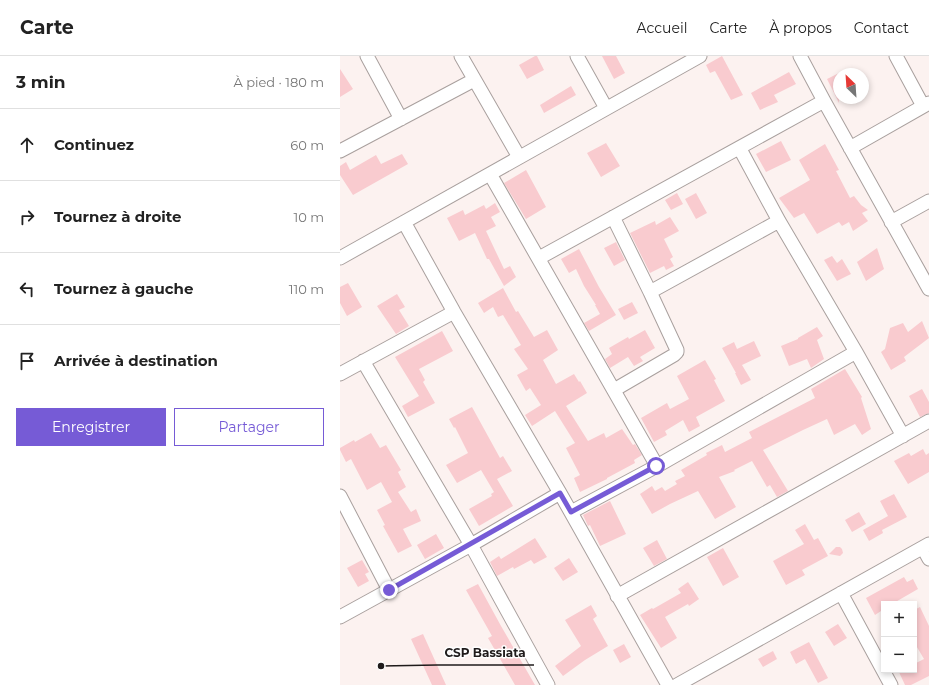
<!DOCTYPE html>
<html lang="fr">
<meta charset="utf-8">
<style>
body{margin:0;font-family:Montserrat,sans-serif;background:#f2f2f2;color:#222}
.controls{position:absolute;right:12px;bottom:12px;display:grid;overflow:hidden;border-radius:0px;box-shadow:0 2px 6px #0003}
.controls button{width:36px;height:36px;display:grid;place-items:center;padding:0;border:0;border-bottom:1px solid #e0e0e0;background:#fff;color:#222;font:20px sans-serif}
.compass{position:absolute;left:493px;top:12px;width:36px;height:36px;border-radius:50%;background:#fff;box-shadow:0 2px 6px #0003;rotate:335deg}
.stop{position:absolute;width:12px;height:12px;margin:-9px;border:3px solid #765bd6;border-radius:50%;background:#fff}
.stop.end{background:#765bd6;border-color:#fff;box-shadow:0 1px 4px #0008}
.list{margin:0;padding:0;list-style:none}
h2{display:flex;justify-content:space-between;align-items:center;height:52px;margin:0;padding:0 16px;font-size:17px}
h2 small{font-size:13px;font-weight:400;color:#767676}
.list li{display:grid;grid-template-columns:26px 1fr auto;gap:12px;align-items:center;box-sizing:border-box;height:72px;padding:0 16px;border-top:1px solid #e0e0e0}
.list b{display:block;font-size:15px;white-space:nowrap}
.list em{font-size:13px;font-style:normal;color:#767676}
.actions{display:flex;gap:8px;padding:12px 16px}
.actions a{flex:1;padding:9px 0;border:1px solid #765bd6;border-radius:0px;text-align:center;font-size:14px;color:#765bd6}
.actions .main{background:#765bd6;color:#fff}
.icon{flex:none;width:22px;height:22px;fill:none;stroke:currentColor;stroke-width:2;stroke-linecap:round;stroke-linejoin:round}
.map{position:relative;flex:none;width:589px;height:629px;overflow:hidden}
header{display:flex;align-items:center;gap:24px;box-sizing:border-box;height:56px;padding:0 20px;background:#fff;border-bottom:1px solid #e0e0e0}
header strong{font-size:19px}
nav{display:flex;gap:22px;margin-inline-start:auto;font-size:14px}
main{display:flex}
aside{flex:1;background:#fff}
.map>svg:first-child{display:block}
</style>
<header>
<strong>Carte</strong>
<nav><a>Accueil</a><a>Carte</a><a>À propos</a><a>Contact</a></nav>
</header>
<main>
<aside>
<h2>3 min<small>À pied · 180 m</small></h2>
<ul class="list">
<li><svg class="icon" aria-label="ahead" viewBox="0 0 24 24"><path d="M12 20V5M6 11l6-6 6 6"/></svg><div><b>Continuez</b></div><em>60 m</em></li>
<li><svg class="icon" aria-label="right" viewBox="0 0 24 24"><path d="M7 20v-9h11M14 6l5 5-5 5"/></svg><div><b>Tournez à droite</b></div><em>10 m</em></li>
<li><svg class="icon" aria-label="left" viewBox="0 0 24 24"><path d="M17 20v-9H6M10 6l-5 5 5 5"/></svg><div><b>Tournez à gauche</b></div><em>110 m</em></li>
<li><svg class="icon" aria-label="arrive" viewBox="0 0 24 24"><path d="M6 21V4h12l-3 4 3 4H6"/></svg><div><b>Arrivée à destination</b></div></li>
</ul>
<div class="actions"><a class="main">Enregistrer</a><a>Partager</a></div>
</aside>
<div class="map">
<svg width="589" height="629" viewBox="0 0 589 629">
<rect width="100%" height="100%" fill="#fcf2f0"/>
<path fill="#f9cbcf" d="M195,0h2l7,14 -17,9 -8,-14z
M262,0h14l9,17 -11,6z
M382,0l21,39 -12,5 -16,-29 -5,2 -4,-8z
M0,13l13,20 -13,8z
M449,16l7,12 -22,11 4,7 -18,8 -9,-17z
M499,17v30l-12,-24z
M231,30l5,9 -32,18 -4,-8z
M441,85l10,19 -25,12 -10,-18z
M266,87l14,23 -19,11 -14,-24z
M485,88l14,26 -3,1 14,27 4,-2 7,9 7,5 -6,3 6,8 -15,10 -4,-9 -7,4 -3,-4 -22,12 -13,-21 -10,5 -15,-20 31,-18 -11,-20z
M62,98l6,10 -55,31 -13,-20v-9l6,-4 4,8 26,-15 5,9z
M186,114l20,37 -20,12 -22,-36z
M337,137l6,11 -12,6 -6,-10z
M356,137l11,20 -11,6 -11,-20z
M155,147l5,9 -9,5 5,9 -10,5 18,38 6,-3 6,11 -12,9 -15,-27h-2l-12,-26 -16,8 -12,-23 16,-8 2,5 19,-10 2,4z
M330,161l9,14 -15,8 9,18 -3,2 4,7 -8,4 -2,-4 -14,7 -20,-40 25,-12 1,4z
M276,186l9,18 -11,6 -10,-18z
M537,192l7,21 -18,12 -9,-19z
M239,193l20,38 17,28 -27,16 -5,-8 16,-9 -5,-9h1l-12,-19 -8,-17 -7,4 -8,-14z
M492,200l5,7 5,-4 9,15 -14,7 -13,-21z
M8,227l14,24 -15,9 -7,-13v-16z
M163,232l13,24 2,-1 16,26 13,-7 11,20 -15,10 13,24 18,-10 5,8 1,-1 7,12 -21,13 22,35 16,-8 2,5 16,-9 11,16 2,-1 7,11 -8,5 1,3 -28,15v1l-27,13 -6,-14 6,-3 -14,-27 9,-5 -20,-32 -23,15 -7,-11 16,-10 -11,-17 -4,3 -9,-16 11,-6 -14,-20 7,-4 -18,-30 -5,2 -5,-10 -9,6 -6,-10z
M57,238l8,13 -6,3 10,16 -13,8 -19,-28z
M292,246l6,11 -14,7 -6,-11z
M582,265l7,17 -25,19 2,4 -15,9 -10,-18 4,-3 5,-21 13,-5 5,9z
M477,271l6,9 -6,4 7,19 -13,9 -4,-9 -18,7 -8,-20 17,-7v-1z
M305,274l10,18 -15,9 3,4 -9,5 -6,-9 -18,11 -5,-9 7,-5 -3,-6 19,-11 1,2z
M102,275l11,20 -34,18 6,11 -2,2 12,21 -27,14 -6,-11 17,-10 -24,-39z
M414,285l7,15 -19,9 9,15 -10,5 -6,-12h1l-14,-25 12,-6 3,7z
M365,304l11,19 -2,1 11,21 -29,16 4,9 -11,6 -6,-12 -18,11 2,4 -13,7 -13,-24 26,-15 3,6 19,-10 -12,-23z
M505,313l17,28 -1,1 10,31 -9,6 -7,-11 -21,11 -7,-16 -24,11 -40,20 25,41 -11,6 -7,-12 -3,2 -15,-26 -18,9 1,1 -16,6 17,30 -21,12 -17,-28 -28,13 -18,10 -12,-20 12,-8 3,5 7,-4 3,4 12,-7 -2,-3 10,-5 -4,-6 26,-15 -1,-2 16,-8 3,7 27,-14 -3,-6 66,-34 -4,-9z
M582,333l7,13v11l-9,4 -11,-21z
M132,351l28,51 3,-2 9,15 -15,8 16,27 -34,20 -10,-17 23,-13 -1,-2 3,-2 -13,-22 -24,13 -11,-18 22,-12 -13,-26 -1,1 -5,-9z
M31,377l9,15 6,-3 15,25 -3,2 8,15 -8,5 13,20 5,-3 5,12 -18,8 9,17 -14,7 -15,-27 2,-1 -8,-15 15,-8 -11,-20 -14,8 -16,-31 -5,3 -6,-12v-2l14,-8 1,2z
M583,393l3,6 3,-2v19l-21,12 -14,-23 15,-8 2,3z
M554,438l13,23 -25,13 1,3 -14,8 -6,-11 25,-14 -8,-15z
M270,445l16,33 -26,12 -10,-21 -2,1 -5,-11z
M519,456l7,12 -14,8 -7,-12z
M465,468l9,16 4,-2 10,18 -26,14 3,5 -19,10 -13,-24 31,-17 -9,-14z
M96,478l8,14 -19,11 -8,-14z
M195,482l12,19 -13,7 -3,-4 -17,9 -1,-2 -16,9 -7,-14 9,-6 2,3z
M317,484l10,19 -13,7 -11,-18z
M496,491h4l2,2 1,4 -3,3 -11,-2z
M383,492l16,29 -16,9 -16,-29z
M229,502l9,14 -15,9 -9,-13z
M22,504l7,12 -4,2 4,7 -11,6 -11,-19z
M564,521l3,5 6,-3 5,10 -26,15h-8v5l-9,6 -9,-17z
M348,526l11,17 -10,7 -1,-2 -23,13 12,21 -16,10 -21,-33 12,-7 1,1 28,-16 -3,-4z
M138,528l23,42 34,59h-20l-27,-47 4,-2 -26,-46z
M251,549l6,11 -4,3 15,27 -23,14 -22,16 -8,-10 26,-20 -16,-26z
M580,551l9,19v50l-18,9h-6l-7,-15h16v-6l10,-5 -10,-17v-32z
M498,568l9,14 -13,8 -9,-14z
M83,578l23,51h-14l-21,-46z
M469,586l19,36 -10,5 -13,-24 -9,5 -6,-12z
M284,588l7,13 -11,6 -7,-13z
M433,595l4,8 -14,8 -5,-8z"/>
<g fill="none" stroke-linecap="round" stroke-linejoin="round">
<defs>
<path id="minor" d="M27,0l34,63
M121,0l58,101
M237,0l29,52
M460,0l24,45 105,188
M556,0l27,50
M510,92l79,-45
M400,93l39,72 77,131 47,84
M0,95l134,-71
M150,118l167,292
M273,161l37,75 27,58v2l-3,3 -60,35
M64,166l50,90 106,181 108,192
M551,166l38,-21
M0,202l360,-202
M199,202l285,-157
M310,236l129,-71
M23,305l108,184 77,140
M0,318l114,-62
M0,440l49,94
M231,456l86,-46 199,-114
M583,492l6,11
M501,537l50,92
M277,540l312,-175
M0,561l131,-72 89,-52
M337,629l252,-141"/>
</defs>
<use href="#minor" stroke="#a9a09e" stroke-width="15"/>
<use href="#minor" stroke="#fff" stroke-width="13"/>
</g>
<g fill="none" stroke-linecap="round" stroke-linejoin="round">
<path stroke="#765bd6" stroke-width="5" d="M49,534l171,-97 11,19 85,-46"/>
</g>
<path fill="none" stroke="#1f1b1b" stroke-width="1.5" d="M41 610L97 609H194"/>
<circle fill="#1f1b1b" stroke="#fff" stroke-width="1.5" cx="41" cy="610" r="4"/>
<g font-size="12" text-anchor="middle" font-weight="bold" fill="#1f1b1b" stroke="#fff" stroke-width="3" stroke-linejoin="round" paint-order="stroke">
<text x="145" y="601">CSP Bassiata</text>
</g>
</svg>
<div class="controls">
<button>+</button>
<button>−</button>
</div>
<svg class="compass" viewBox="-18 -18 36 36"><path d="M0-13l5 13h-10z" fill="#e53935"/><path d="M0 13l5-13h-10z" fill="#767676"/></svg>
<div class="stop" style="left:316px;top:410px"></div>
<div class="stop end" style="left:49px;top:534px"></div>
</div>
</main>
